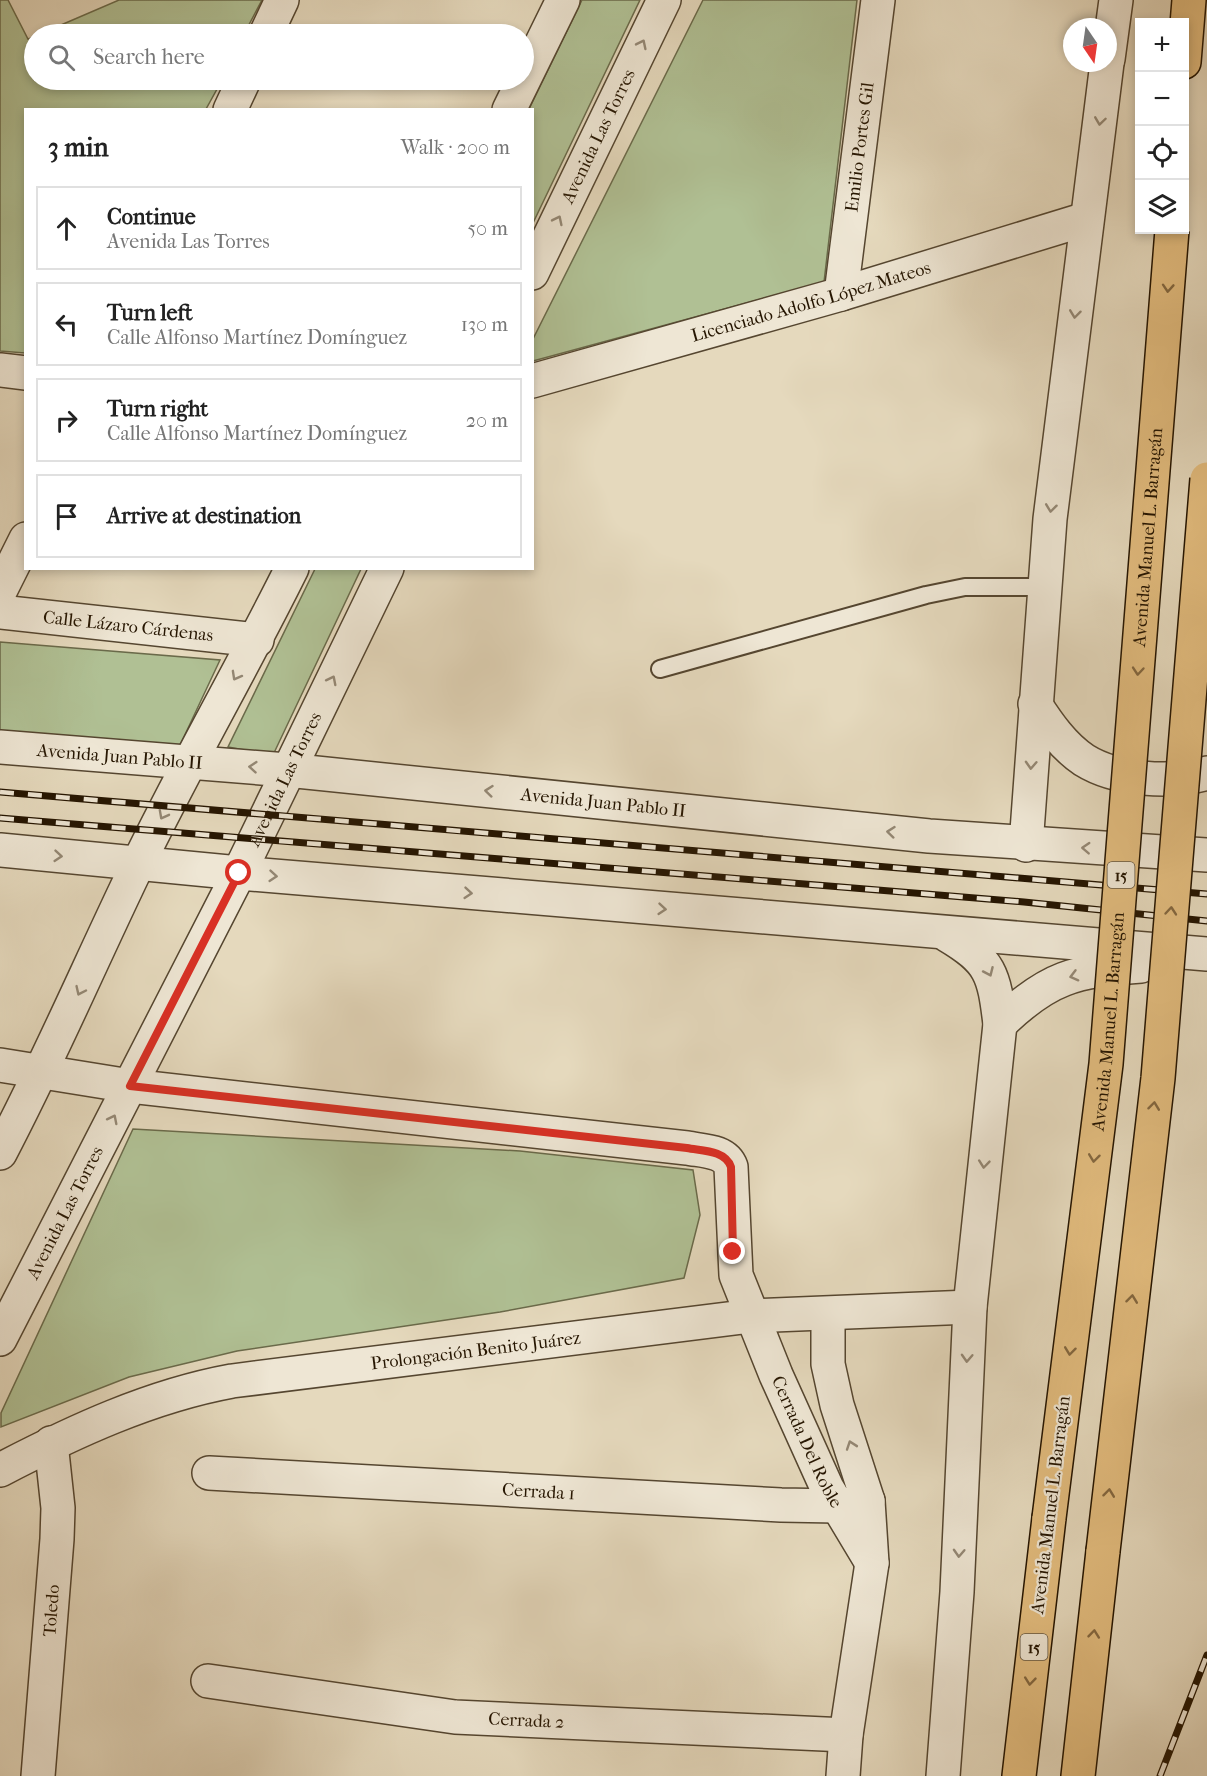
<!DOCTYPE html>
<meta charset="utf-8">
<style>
body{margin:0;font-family:"IM FELL French Canon",serif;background:#f6f6f6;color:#222}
.controls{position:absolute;right:18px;top:18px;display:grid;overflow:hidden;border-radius:0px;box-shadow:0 3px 9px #0003}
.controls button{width:54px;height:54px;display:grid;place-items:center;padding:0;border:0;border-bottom:2px solid #e0e0e0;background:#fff;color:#222;font:30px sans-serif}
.compass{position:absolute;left:1063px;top:18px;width:54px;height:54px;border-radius:50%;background:#fff;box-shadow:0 3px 9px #0003;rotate:167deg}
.stop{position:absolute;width:18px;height:18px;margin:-14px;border:4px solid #d93025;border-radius:50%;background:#fff}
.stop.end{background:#d93025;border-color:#fff;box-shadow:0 2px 6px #0008}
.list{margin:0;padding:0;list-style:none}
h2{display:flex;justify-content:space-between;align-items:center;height:78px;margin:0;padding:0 24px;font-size:26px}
h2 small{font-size:20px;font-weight:400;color:#767676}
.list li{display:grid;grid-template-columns:39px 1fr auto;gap:18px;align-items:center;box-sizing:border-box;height:84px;margin:0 12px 12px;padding:0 12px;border:2px solid #e0e0e0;border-radius:0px}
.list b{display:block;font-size:22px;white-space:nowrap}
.list p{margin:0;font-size:20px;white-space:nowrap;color:#767676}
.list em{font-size:20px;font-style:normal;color:#767676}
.icon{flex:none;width:33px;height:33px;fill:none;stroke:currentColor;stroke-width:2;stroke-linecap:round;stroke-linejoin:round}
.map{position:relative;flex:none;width:1207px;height:1776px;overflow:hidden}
.search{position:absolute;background:#fff;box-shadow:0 3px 9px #0003;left:24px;top:24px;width:510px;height:66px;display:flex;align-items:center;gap:15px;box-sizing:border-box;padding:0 21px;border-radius:33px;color:#767676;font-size:22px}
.panel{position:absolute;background:#fff;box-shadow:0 3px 9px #0003;left:24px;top:108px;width:510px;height:462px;border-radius:0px}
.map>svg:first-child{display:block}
</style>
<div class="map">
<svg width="1207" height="1776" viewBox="0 0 1207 1776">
<rect width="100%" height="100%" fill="#e5d9bd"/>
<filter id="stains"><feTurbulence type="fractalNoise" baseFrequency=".00333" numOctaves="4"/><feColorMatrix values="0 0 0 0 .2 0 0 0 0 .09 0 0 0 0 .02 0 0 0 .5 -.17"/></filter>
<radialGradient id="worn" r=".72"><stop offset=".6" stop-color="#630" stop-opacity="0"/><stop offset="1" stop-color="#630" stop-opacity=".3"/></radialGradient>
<path fill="#b0c094" stroke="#6a6a4a" stroke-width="1.5" d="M0,0h8l20,39 6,-2v43h188l-16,29 -180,1 -1,243 -25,-2z
M119,0h143l-18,34h-204z
M582,0h58l-107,223 -1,-113 -3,-1z
M703,0h154l-33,282 -291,79 -1,-20z
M315,569h46l-88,186 -45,-8z
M0,642l220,18 -46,98 -174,-17z
M133,1129l387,22 173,19 7,45 -16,63 -184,34 -263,39 -108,26 -128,50v-14z"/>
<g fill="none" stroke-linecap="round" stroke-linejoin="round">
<defs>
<path id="service" d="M660,669l266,-74 39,-8h79"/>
<g id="minor">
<path d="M266,34l16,-34"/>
<path d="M230,110l14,-30"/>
<path id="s1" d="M841,294l37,-294"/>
<path d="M0,370l26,3"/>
<path id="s2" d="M532,381l309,-87 245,-75"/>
<path d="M0,591l26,-52"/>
<path id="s3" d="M0,1065l130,21 557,62c15,3 38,2 44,19l5,108 40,100 51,113 45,75"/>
<path d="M828,1315v49l9,41 31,96 4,62 -26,172 -3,41"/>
<path id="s4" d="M0,1470c73,-38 150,-74 232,-89l519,-65 219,-9"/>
<path id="s5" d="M209,1473l572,32 56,1 31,-5"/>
<path id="s6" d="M208,1681l247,36 391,18"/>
<path id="s7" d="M38,1776l19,-237 1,-31 -7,-65"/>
</g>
<g id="tertiary">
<path d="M1108,59l8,-59"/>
<path d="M509,110l54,-110"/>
<path id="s8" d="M532,273l132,-273"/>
<path id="s9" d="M0,612l257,28"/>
<path d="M1035,704c13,20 28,42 49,56 32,20 87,24 123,13"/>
<path id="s10" d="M0,747l287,23 642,66 278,19"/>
<path d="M1026,845l24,-326 57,-456"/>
<path d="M0,850l239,23 968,81"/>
<path d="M1000,1024c48,-47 75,-53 141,-58"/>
<path d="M0,1153c50,-95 92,-194 139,-291 48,-99 104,-195 153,-294"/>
<path id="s11" d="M0,1339l239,-466 148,-305"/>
<path d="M943,1776l14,-184 13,-285 30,-283c-6,-50 -9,-63 -53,-89"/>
</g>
<path id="trunk" d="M1184,62l5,-62
M1019,1776l30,-258
M1078,1776l25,-225"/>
</defs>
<use href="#service" stroke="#554630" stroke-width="20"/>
<use href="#minor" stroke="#554630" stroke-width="36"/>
<use href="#tertiary" stroke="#554630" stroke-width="36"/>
<use href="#trunk" stroke="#251501" stroke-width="36"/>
<use href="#service" stroke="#eee6d4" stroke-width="16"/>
<use href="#minor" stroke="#eee6d4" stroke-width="33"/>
<use href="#tertiary" stroke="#eee6d4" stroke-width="33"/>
<use href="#trunk" stroke="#e2bc7e" stroke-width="33"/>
<defs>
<path id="rail" d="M0,792l1207,102
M0,818l1024,84 183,19
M1160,1776l47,-121"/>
</defs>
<use href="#rail" stroke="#251501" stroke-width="7"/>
<use href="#rail" stroke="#eee6d4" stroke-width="4.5" stroke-dasharray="14" stroke-linecap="butt"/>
<defs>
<g id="trunk-bridge">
<path id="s12" d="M1049,1518l57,-454 66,-834"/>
<path d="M1103,1551l55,-473 49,-599"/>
</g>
</defs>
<use href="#trunk-bridge" stroke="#251501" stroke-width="36" stroke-linecap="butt"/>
<use href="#trunk-bridge" stroke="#e2bc7e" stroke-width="33"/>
</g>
<defs><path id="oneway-chevron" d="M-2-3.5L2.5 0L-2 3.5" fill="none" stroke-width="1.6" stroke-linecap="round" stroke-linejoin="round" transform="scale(1.5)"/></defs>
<g stroke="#948875">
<use href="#oneway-chevron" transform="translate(642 44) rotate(-64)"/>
<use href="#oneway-chevron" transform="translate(1100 121) rotate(98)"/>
<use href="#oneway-chevron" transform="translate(558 220) rotate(-64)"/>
<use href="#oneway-chevron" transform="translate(1075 314) rotate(97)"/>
<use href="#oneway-chevron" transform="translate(1051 508) rotate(97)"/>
<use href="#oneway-chevron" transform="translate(236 676) rotate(119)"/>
<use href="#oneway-chevron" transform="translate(332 680) rotate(-63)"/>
<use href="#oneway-chevron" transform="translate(1031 765) rotate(93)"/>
<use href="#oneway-chevron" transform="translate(253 767) rotate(-175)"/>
<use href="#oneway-chevron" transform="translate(489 791) rotate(-174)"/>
<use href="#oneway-chevron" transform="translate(163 815) rotate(118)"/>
<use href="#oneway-chevron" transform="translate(891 832) rotate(-174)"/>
<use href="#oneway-chevron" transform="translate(1086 848) rotate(-177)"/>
<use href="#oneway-chevron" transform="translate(58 856) rotate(5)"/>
<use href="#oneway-chevron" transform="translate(273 876) rotate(5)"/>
<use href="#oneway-chevron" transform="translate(468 893) rotate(5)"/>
<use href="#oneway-chevron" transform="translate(662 909) rotate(5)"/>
<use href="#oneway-chevron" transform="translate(989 972) rotate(66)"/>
<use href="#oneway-chevron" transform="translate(1074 976) rotate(165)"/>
<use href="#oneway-chevron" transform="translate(80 991) rotate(115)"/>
<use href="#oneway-chevron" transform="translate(113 1119) rotate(-63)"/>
<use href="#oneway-chevron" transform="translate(984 1164) rotate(96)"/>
<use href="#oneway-chevron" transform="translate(967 1358) rotate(93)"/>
<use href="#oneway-chevron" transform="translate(851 1445) rotate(-109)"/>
<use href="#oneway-chevron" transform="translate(959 1553) rotate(93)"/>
</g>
<g stroke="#846840">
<use href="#oneway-chevron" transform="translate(1168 288) rotate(94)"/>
<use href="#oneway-chevron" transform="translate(1138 671) rotate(95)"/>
<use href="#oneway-chevron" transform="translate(1171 911) rotate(-85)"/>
<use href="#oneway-chevron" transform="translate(1154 1106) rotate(-83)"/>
<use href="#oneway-chevron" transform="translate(1094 1158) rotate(97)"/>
<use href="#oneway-chevron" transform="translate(1132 1299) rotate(-83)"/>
<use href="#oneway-chevron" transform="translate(1070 1351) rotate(97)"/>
<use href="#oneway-chevron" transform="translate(1109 1493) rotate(-83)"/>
<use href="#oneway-chevron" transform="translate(1094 1634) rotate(-84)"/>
<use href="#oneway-chevron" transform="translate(1030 1681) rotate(96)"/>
</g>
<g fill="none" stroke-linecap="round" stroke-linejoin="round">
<path stroke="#d93025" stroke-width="8" d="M239,873l-109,213 557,62c15,3 38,2 44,19l2,85"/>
</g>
<g text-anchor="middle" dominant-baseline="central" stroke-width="4.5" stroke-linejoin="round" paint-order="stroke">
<g fill="#eee6d4" stroke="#615440" stroke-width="1.5">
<rect x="1107.5" y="862" width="27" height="26" rx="4.5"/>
<rect x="1020.5" y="1634" width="27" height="26" rx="4.5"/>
</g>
<g font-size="16" font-weight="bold" fill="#251501">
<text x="1121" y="875">15</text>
<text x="1034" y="1647">15</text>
</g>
<g font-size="18" fill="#251501" stroke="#eee6d4">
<text stroke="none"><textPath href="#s8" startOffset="152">Avenida Las Torres</textPath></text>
<text stroke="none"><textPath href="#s1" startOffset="148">Emilio Portes Gil</textPath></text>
<text stroke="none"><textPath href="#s2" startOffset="290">Licenciado Adolfo López Mateos</textPath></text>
<text stroke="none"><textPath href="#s12" startOffset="986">Avenida Manuel L. Barragán</textPath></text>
<text stroke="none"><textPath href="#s9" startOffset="129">Calle Lázaro Cárdenas</textPath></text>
<text stroke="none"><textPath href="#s10" startOffset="120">Avenida Juan Pablo II</textPath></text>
<text stroke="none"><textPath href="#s11" startOffset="628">Avenida Las Torres</textPath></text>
<text stroke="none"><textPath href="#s10" startOffset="606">Avenida Juan Pablo II</textPath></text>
<text stroke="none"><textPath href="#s12" startOffset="500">Avenida Manuel L. Barragán</textPath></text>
<text stroke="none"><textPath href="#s11" startOffset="142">Avenida Las Torres</textPath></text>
<text stroke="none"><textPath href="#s4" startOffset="495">Prolongación Benito Juárez</textPath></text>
<text stroke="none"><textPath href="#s3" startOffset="1032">Cerrada Del Roble</textPath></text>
<text stroke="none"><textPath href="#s5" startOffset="330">Cerrada 1</textPath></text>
<text transform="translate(1051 1505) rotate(-83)">Avenida Manuel L. Barragán</text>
<text stroke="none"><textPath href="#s7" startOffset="166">Toledo</textPath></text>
<text stroke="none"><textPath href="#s6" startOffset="321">Cerrada 2</textPath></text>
</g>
</g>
<rect width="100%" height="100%" filter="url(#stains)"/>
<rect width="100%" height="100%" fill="url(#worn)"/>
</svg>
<div class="controls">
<button>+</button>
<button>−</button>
<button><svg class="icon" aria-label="locate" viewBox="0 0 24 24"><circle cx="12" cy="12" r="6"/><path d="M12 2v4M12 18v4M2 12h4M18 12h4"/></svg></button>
<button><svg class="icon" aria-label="layers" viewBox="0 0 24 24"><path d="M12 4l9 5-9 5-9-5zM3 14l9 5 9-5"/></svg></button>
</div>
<svg class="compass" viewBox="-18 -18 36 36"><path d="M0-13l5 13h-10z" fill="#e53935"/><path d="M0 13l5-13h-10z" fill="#767676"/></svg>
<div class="stop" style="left:239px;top:873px"></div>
<div class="stop end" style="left:733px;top:1252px"></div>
<div class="search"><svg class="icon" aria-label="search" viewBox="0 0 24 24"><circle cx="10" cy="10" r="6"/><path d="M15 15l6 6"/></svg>Search here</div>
<section class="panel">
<h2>3 min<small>Walk · 200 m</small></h2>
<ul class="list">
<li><svg class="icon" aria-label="ahead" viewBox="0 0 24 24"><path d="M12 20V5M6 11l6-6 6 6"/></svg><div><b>Continue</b><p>Avenida Las Torres</p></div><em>50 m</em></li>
<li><svg class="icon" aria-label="left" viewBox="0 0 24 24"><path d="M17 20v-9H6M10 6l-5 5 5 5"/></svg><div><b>Turn left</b><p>Calle Alfonso Martínez Domínguez</p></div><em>130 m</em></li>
<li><svg class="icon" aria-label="right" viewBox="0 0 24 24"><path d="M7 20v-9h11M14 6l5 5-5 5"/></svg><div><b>Turn right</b><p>Calle Alfonso Martínez Domínguez</p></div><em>20 m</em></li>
<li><svg class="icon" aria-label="arrive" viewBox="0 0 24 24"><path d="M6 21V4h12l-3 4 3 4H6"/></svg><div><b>Arrive at destination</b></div></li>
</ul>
</section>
</div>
